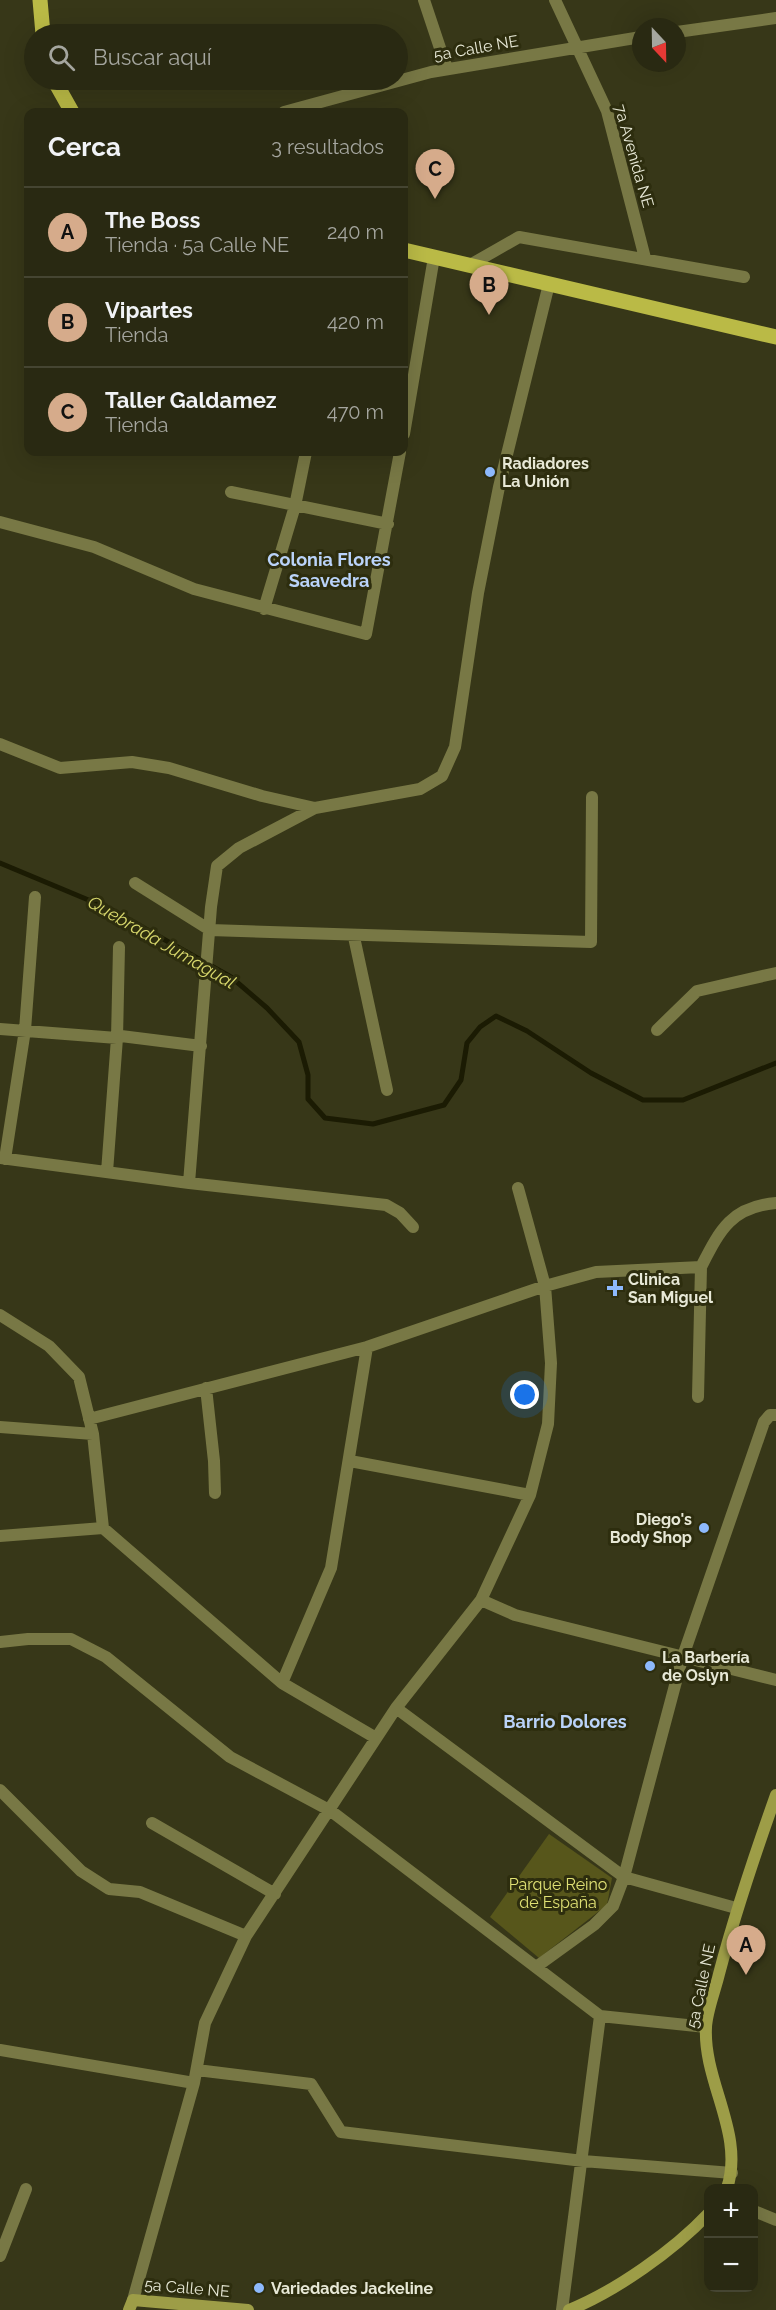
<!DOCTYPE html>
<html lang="es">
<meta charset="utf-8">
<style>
body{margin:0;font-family:Raleway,sans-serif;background:#353520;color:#f1f3f6}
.controls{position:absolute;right:18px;bottom:18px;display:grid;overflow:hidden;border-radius:12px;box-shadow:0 6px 24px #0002}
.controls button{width:54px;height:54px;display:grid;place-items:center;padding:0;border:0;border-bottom:2px solid #454532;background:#292912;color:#f1f3f6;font:30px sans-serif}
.compass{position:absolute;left:632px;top:18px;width:54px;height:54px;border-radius:50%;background:#292912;box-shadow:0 6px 24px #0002;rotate:158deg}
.you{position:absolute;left:525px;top:1395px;width:21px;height:21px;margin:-15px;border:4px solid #fff;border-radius:50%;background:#1a73e8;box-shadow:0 0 0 9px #1a73e833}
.badge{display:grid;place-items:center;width:39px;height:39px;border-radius:50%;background:#d6ab8b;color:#111;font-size:20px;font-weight:700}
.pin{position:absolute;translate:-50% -50px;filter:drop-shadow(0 2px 3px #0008)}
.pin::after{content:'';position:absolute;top:32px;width:21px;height:18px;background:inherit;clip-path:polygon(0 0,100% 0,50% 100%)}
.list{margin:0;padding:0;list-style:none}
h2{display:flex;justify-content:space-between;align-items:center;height:78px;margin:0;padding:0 24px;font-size:26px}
h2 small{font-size:20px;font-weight:400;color:#a5a69f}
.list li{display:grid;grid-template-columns:39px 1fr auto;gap:18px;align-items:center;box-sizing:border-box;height:90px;padding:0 24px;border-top:2px solid #454532}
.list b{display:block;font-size:22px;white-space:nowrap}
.list p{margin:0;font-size:20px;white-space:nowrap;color:#a5a69f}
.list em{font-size:20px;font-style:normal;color:#a5a69f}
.icon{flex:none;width:33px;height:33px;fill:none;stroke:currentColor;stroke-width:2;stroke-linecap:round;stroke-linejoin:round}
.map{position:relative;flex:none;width:776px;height:2310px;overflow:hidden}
.search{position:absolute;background:#292912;box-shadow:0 6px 24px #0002;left:24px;top:24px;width:384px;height:66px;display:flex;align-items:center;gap:15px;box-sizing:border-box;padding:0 21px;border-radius:33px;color:#a5a69f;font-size:22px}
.panel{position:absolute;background:#292912;box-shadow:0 6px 24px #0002;left:24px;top:108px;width:384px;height:348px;border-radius:12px}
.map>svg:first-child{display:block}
</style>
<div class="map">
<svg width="776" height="2310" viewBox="0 0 776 2310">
<rect width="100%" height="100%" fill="#373718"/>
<path fill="#57561b" d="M549,1834l63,44 -5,27 -68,53 -49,-41z"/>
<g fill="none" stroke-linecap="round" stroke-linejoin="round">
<path stroke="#1b1b03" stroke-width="5" d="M0,863l110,46 121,68 36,31 32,34 9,33v24l17,19 48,6 71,-19 17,-25 6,-37 13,-16 16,-11 31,15 64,42 52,27h40l93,-37"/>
<path stroke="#787845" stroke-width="12" d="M424,0l23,69
M555,0l52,111 38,147
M677,32l99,-14
M284,112l147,-40 210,-35
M470,265l49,-28 225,40
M404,434l30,-177
M231,492l157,32
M0,522l94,25 100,42 172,45 34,-182
M264,609l31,-103 11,-54
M0,744l60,24 72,-6 37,6 93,28 53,12
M135,883l75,47 381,12 1,-145
M354,937l33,153
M0,1029l117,9 2,-91
M657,1030l40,-39 79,-18
M0,1158l189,25 22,-276 6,-41 22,-18 76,-40 105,-19 22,-13 13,-29 23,-154 21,-106 50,-203
M5,1159l20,-129 10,-133
M107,1172l10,-134 4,-2 80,10
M189,1183l197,22 14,8 13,14
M0,1315l49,31 30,31 14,57 10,94
M206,1388l8,73 1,32
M698,1397l3,-130
M89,1419l278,-72 178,-61 51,-14 105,-5c19,-37 30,-60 75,-64
M0,1427l93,7
M350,1461l180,34
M0,1536l103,-8 179,155 94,55
M481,1600l34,15 261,65
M0,1642l28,-3h43l35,18 124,100 101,54 269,205 106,11
M282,1683l49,-115 36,-221
M396,1708l228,169 112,31
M0,1790l81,81 28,18 31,3 106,44
M152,1823l123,71
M536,1967l58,-42 19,-19 11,-29 58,-218 82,-237 6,-7h6
M0,2050l194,33
M197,2070l114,14 30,48 242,29 149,12
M754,2211l22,9
M0,2256l26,-67
M133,2300l61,-217 11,-60 41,-87 150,-228 85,-108 49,-105 18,-71 3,-61 -6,-77 -27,-98
M562,2310l38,-294"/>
<path stroke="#9d9d47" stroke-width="12" d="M727,2188c18,-54 -24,-106 -21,-161 1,-17 9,-36 13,-53 16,-61 36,-120 57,-179
M129,2310l4,-10 115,10
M569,2310c47,-19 105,-60 139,-96"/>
<path stroke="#baba46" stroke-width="15" d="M40,0l3,34
M54,80l18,32
M404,250l372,87"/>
</g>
<g fill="#8db9fc" stroke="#2d2d0e" stroke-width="2">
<circle cx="490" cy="472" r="6"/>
<path d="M612 1279h6v6h6v6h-6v6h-6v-6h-6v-6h6z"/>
<circle cx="704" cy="1528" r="6"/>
<circle cx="650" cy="1666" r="6"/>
<circle cx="259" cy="2288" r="6"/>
</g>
<g text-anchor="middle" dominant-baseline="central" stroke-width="6" stroke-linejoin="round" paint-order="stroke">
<g font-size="16" fill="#e7e8d6" stroke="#2d2d0e">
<text transform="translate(476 48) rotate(-10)">5a Calle NE</text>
<text transform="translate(634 156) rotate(74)">7a Avenida NE</text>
<text transform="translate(701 1986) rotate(-78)">5a Calle NE</text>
<text transform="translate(187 2288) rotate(5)">5a Calle NE</text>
</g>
<g font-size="16" font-weight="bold" fill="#e7e8d6" stroke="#2d2d0e" text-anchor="start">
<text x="502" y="463">Radiadores<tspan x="502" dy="18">La Unión</tspan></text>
<text x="628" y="1279">Clinica<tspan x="628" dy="18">San Miguel</tspan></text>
<text x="692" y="1519" text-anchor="end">Diego's<tspan x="692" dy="18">Body Shop</tspan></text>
<text x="662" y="1657">La Barbería<tspan x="662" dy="18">de Oslyn</tspan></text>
<text x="271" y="2288">Variedades Jackeline</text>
</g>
<g font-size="16" fill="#dfe074" stroke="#2d2d0e">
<text x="558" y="1884">Parque Reino<tspan x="558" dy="18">de España</tspan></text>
</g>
<g font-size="18" font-weight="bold" fill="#bad3f9" stroke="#2d2d0e">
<text x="329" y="559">Colonia Flores<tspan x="329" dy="21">Saavedra</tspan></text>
<text x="565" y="1721">Barrio Dolores</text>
</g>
<g font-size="18" font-style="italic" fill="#d7d76c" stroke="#2d2d0e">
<text transform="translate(162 942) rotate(30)">Quebrada Jumagual</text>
</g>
</g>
</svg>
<div class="controls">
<button>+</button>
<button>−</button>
</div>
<svg class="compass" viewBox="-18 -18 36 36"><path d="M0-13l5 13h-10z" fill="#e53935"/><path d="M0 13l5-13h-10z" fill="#a5a69f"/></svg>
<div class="you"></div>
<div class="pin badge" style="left:746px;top:1975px">A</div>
<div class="pin badge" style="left:489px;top:315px">B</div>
<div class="pin badge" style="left:435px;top:199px">C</div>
<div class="search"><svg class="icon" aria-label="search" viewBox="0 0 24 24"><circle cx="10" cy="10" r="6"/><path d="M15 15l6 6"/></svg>Buscar aquí</div>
<section class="panel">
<h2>Cerca<small>3 resultados</small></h2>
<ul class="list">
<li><span class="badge">A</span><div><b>The Boss</b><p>Tienda · 5a Calle NE</p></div><em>240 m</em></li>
<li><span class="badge">B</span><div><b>Vipartes</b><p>Tienda</p></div><em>420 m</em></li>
<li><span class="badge">C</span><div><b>Taller Galdamez</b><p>Tienda</p></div><em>470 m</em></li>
</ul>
</section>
</div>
